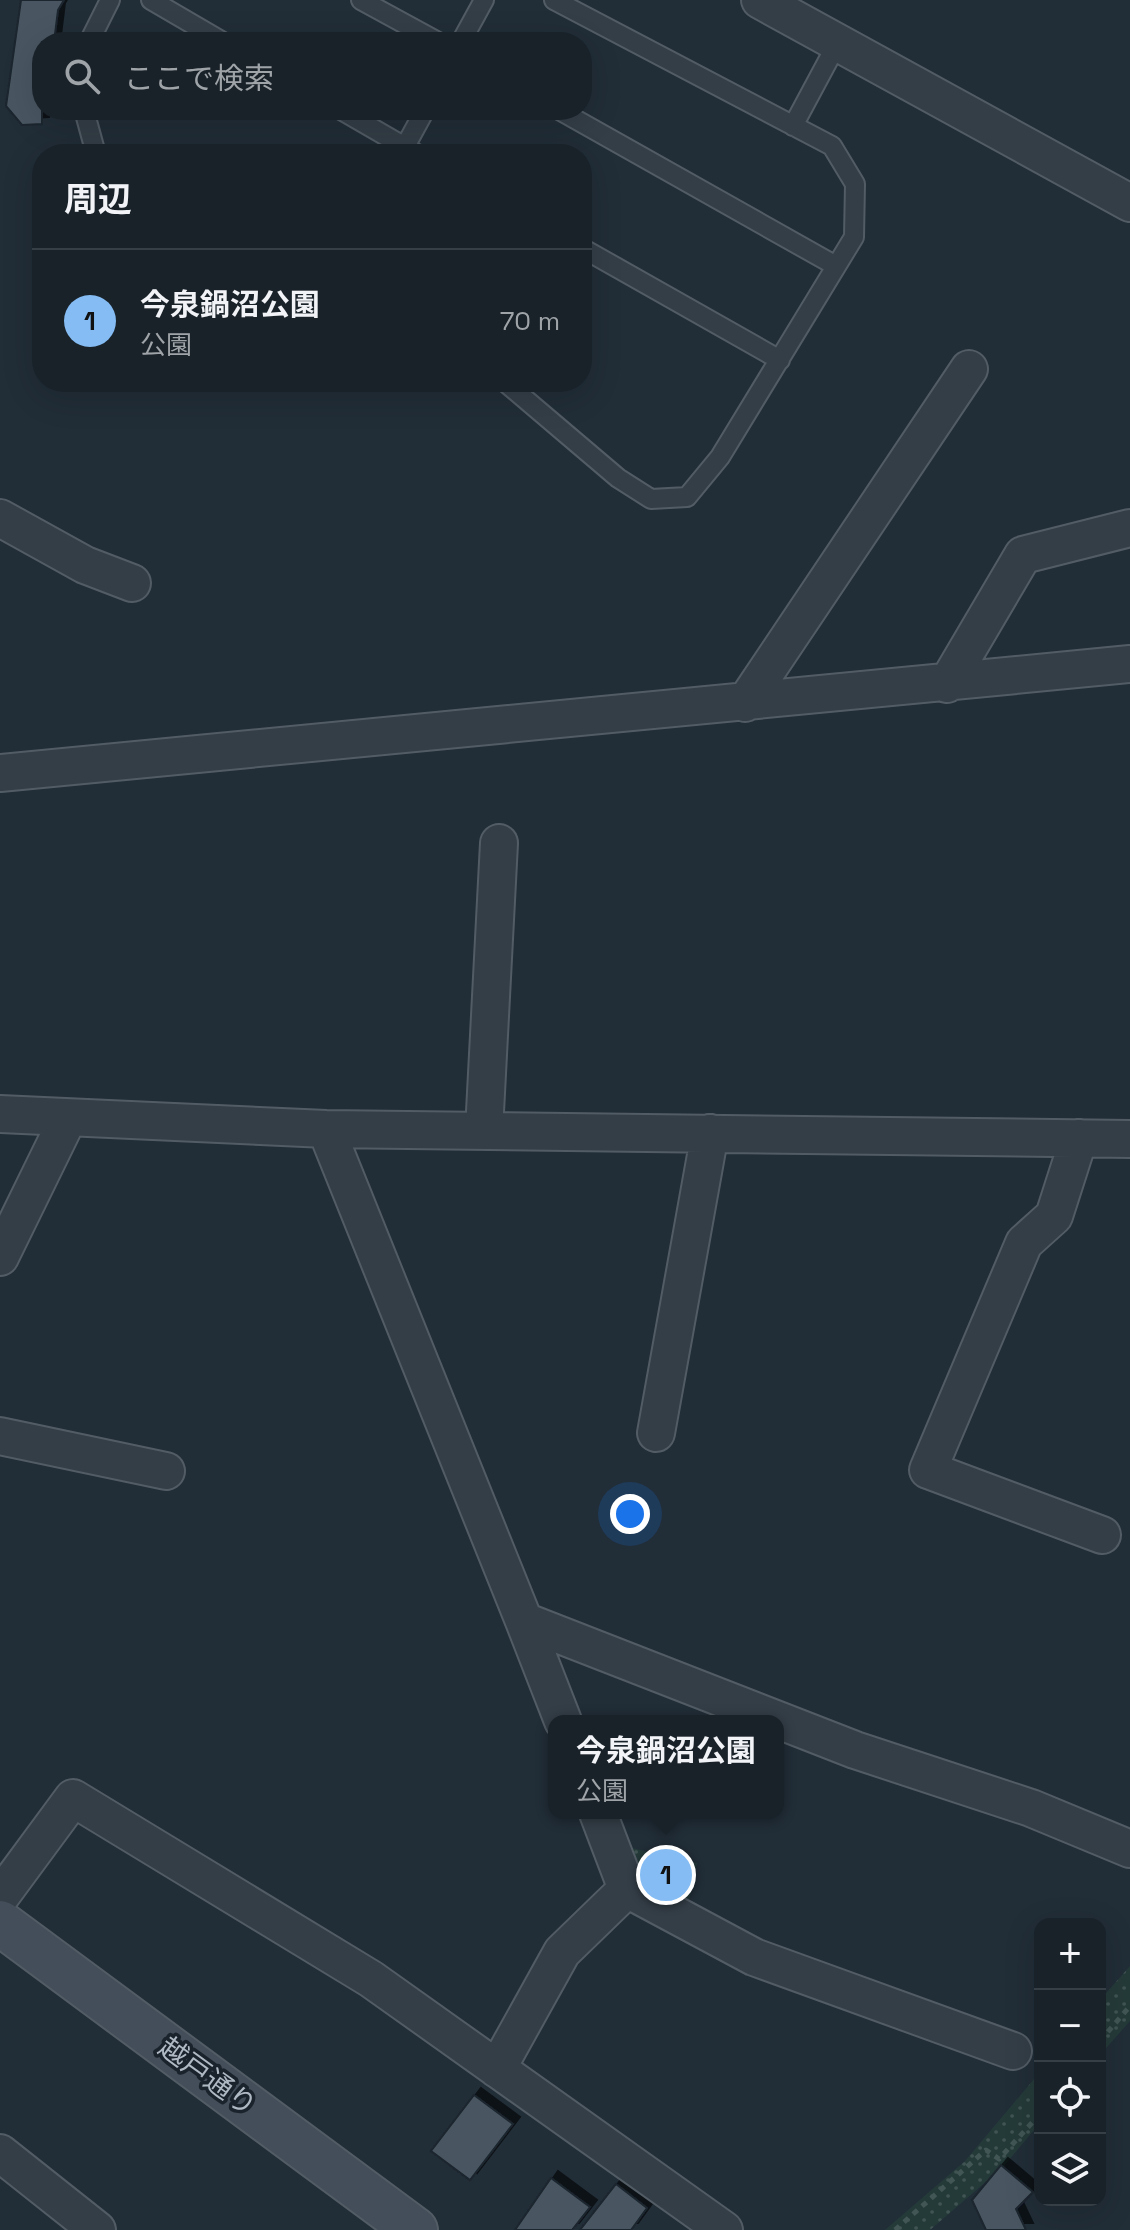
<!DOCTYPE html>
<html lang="ja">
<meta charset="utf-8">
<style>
body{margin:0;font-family:"Space Grotesk","Noto Sans JP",sans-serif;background:#222a31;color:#f1f3f6}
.controls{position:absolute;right:24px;bottom:24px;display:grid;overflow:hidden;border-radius:16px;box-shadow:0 8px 32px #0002}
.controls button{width:72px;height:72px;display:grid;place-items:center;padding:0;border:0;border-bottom:2px solid #373f46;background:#192229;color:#f1f3f6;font:40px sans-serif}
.you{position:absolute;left:630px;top:1514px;width:28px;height:28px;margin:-20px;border:6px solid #fff;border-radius:50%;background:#1a73e8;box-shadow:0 0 0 12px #1a73e833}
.badge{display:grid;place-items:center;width:52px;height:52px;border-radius:50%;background:#84bcf3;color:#111;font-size:26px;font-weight:700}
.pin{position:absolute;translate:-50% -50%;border:4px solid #fff;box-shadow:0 2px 8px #0006}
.popup{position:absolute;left:548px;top:1715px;width:236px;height:104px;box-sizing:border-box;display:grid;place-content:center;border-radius:16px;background:#192229;filter:drop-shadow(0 2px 6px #0005);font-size:26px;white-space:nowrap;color:#9fa4a8}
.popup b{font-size:30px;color:#f1f3f6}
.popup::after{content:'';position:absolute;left:50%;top:100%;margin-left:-16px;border:16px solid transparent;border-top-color:#192229}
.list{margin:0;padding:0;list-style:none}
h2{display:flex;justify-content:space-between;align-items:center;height:104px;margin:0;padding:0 32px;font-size:34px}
h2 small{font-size:26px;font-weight:400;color:#9fa4a8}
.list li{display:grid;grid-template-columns:52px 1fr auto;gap:24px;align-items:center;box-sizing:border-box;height:144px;padding:0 32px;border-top:2px solid #373f46}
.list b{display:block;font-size:30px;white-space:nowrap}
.list p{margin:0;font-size:26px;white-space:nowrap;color:#9fa4a8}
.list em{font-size:26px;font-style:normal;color:#9fa4a8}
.icon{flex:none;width:44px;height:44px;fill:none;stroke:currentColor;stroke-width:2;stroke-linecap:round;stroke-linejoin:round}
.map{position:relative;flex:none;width:1130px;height:2230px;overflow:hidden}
.search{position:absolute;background:#192229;box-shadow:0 8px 32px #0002;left:32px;top:32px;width:560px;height:88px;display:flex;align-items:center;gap:20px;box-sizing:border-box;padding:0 28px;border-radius:32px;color:#9fa4a8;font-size:30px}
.panel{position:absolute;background:#192229;box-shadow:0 8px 32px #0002;left:32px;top:144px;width:560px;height:248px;border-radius:32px}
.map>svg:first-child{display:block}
</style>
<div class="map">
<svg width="1130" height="2230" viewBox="0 0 1130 2230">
<defs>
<pattern id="park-dots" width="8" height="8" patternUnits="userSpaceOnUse" patternTransform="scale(2)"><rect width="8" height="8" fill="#243a39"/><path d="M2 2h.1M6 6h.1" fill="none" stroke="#415454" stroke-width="1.8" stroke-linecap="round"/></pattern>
<filter id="shadow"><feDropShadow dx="7" dy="-7" stdDeviation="0" flood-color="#0009"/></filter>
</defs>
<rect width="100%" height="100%" fill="#212d37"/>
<path fill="url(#park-dots)" d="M623,1846l74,17 -10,46 -43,-23z
M1130,1966v55l-30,34v-55z
M1040,2072v51l-37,44 -73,63h-45l80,-69z"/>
<path fill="#495762" stroke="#1c252e" stroke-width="2" filter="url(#shadow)" d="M21,0h43l-6,10 -4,32h-12v82l-20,1 -16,-19z
M474,2095l39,29 -43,56 -39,-29z
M1001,2165l32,27 -17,17 10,21h-40l-14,-30z
M551,2178l39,29 -18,23h-57z
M616,2184l31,24 -16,22h-51z"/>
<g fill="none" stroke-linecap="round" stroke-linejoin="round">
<defs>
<path id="lane" d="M151,0l72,42
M361,0l77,42
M89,42l21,-42
M461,42l23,-42
M84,110l12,44
M341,110l76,44
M559,110l277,156
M793,126l45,-84
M401,154l24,-44
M582,248l198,112
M505,382l113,96 33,21 36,-2 33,-40 134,-220 1,-53 -23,-38 -278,-146"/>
<path id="street" d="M760,0l370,203
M0,518l85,47 47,18
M947,684l76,-129 107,-27
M745,703l224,-334
M0,773l1130,-109
M0,1114l326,15 804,10
M326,1129l198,492 331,129 176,58 99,41
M484,1131l15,-288
M1079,1138l-25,78 -30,27 -96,227 174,65
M0,1257l68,-139
M656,1433l54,-300
M0,1436l166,35
M524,1621l39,100
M627,1889l127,68 259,94
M0,1897l73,-99 298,181 353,251
M497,2069l65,-117 65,-63 -29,-76
M0,2153l97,77"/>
<path id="secondary" d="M0,1923l415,307"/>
</defs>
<use href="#lane" stroke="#525c65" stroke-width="22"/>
<use href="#street" stroke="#525c65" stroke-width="40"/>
<use href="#secondary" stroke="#525c65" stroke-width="48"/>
<path stroke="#425656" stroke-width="5" stroke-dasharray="6 6" stroke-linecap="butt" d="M1100,2041l30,-35
M895,2230l91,-80 13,9 41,-45"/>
<use href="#lane" stroke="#343e47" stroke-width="18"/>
<use href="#street" stroke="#343e47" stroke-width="36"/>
<use href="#secondary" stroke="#434e5a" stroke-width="44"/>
</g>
<g text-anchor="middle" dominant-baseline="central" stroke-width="7" stroke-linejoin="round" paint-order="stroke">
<g font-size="28" fill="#afb9c4" stroke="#1a232c">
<text transform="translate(208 2076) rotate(36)">越戸通り</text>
</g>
</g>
</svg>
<div class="controls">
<button>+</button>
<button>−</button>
<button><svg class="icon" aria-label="locate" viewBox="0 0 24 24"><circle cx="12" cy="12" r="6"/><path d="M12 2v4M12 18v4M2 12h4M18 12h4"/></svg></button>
<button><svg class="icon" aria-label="layers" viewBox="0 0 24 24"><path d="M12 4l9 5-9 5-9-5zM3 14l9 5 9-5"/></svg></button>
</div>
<div class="you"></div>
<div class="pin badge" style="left:666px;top:1875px">1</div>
<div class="popup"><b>今泉鍋沼公園</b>公園</div>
<div class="search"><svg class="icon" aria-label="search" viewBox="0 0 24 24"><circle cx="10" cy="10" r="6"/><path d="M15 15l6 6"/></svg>ここで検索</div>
<section class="panel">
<h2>周辺<small></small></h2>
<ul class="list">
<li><span class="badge">1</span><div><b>今泉鍋沼公園</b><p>公園</p></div><em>70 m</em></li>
</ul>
</section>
</div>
